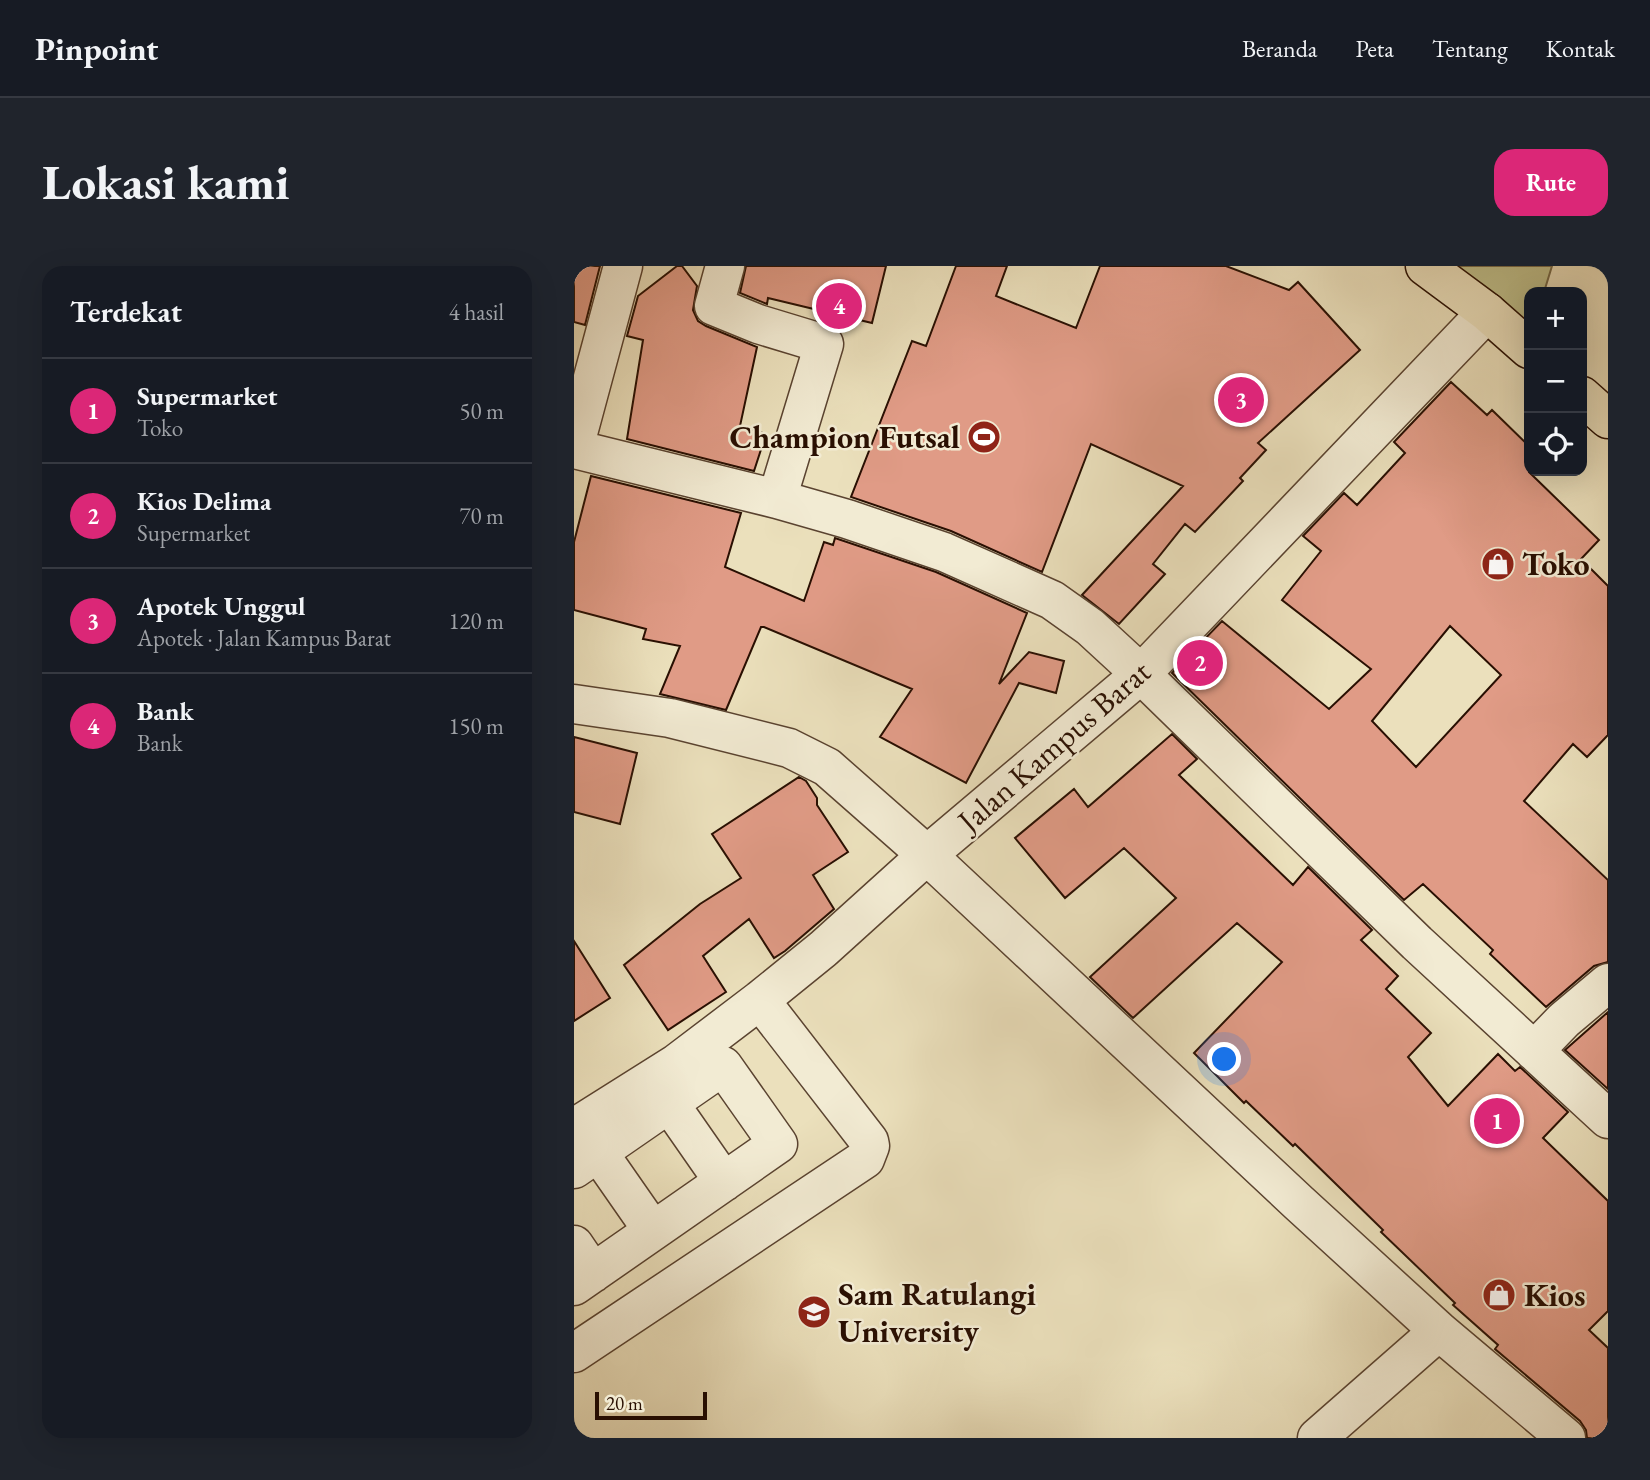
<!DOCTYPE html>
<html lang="id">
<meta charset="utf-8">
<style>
body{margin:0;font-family:"EB Garamond",serif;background:#20242c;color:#f1f3f6}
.controls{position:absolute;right:21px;top:21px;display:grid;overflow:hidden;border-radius:14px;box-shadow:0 7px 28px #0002}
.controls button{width:63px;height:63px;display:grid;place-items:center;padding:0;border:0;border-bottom:2px solid #363941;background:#171b24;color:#f1f3f6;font:35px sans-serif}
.scale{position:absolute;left:21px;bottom:18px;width:112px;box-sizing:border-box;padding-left:7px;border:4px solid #290f02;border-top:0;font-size:19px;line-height:24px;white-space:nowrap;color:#290f02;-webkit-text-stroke:5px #f2ebd3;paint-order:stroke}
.you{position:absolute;left:651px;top:794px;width:24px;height:24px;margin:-18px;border:5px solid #fff;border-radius:50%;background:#1a73e8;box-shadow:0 0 0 10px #1a73e833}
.badge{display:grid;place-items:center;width:46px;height:46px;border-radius:50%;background:#db2777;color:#fff;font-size:23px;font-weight:700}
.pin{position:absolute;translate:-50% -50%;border:4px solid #fff;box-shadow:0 2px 7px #0006}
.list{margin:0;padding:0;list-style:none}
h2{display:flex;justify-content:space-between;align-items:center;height:91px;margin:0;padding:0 28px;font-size:30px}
h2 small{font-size:23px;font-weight:400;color:#9ea1a6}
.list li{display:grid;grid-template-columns:46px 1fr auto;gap:21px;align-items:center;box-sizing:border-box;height:105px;padding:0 28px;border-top:2px solid #363941}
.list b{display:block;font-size:26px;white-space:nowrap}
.list p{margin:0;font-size:23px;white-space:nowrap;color:#9ea1a6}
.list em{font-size:23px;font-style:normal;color:#9ea1a6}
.icon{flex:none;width:38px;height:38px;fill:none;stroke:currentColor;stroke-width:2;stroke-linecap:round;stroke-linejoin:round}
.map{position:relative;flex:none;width:1034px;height:1172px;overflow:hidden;border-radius:21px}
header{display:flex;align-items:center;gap:42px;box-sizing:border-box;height:98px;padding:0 35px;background:#171b24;border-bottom:2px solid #363941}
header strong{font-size:33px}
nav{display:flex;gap:38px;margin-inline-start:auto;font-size:24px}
.intro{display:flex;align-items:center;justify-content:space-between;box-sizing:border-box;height:168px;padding:0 42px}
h1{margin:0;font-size:49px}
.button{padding:18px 32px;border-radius:21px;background:#db2777;color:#fff;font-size:24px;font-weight:700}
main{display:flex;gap:42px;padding:0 42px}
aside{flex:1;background:#171b24;border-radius:21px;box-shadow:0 7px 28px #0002}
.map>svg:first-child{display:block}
</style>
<header>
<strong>Pinpoint</strong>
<nav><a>Beranda</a><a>Peta</a><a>Tentang</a><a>Kontak</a></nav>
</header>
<div class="intro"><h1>Lokasi kami</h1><a class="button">Rute</a></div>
<main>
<aside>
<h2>Terdekat<small>4 hasil</small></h2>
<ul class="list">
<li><span class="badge">1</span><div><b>Supermarket</b><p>Toko</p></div><em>50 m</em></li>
<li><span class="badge">2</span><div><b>Kios Delima</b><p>Supermarket</p></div><em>70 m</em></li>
<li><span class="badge">3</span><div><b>Apotek Unggul</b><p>Apotek · Jalan Kampus Barat</p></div><em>120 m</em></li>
<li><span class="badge">4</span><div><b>Bank</b><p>Bank</p></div><em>150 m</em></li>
</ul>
</aside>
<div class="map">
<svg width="1034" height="1172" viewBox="0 0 1034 1172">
<rect width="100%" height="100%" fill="#ebe0bc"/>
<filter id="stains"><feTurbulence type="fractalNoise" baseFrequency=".00286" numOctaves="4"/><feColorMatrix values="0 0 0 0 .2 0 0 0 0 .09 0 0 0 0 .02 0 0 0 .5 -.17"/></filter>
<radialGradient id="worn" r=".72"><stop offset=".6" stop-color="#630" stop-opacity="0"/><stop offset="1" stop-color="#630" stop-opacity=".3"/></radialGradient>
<path fill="#bfc08c" stroke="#746847" stroke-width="2" d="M868,0h110l-8,26h-15v35z"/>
<path fill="#e09b86" stroke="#290f02" stroke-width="2" fill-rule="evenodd" d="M0,0h26l-15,59 -11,-3z
M103,0h5l15,20 -4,24 5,11 8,5 51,21 -17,79 26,8 -12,37 -127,-32 16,-99 -16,-4 11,-40z
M172,0h140l-14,57 -104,-25 -1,6 -27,-11z
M382,0h51l-11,30 80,32 24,-62h126l63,24 9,-8 62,68 -102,93 8,7 -26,28 3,3 -48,51 -10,-8 -32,40 12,10 -46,50 -37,-29 101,-109 -92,-42 -49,128 -91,-41 -100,-34 61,-156 14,5z
M877,116l36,33 5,-5 37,36v26l70,68 -18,19 27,27v149l-21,22 -14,-13 -49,57 84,79v82l-14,4 -48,41 -56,-53 3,-4 -70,-66 -19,16 -232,-227 50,-52 107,88 42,-40 -89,-69 39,-49 -18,-15 41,-43 13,12 48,-52 -11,-11zM876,360l51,49 -85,92 -44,-46z
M17,210l150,37 -16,54 79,34 20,-59 9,3 2,-7 101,34 91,41 -28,71 30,-32 35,9 -8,32 -37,-10 -53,100 -86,-46 32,-48 -148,-62h-3l-35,83 -66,-16 20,-48 -37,-7 3,-10 -72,-19v-68z
M598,468l25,25 -18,16 114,110 15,-18 64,63 -11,10 37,36 -12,13 45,44 -23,24 40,49 50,-52 17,17 5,-4 48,45 -25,26 65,63v110l-19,19 19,18v90h-21l-1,-8 -6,-9 -85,-72 3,-4 -45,-40 2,-2 -74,-71 2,-2 -88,-86 -2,2 -47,-45 -2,2 -50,-50 88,-91 -45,-39 -104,95 -43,-41 86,-79 -52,-50 -59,50 -50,-60 59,-49 14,18z
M0,471l63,16 -17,71 -46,-12z
M225,511l7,4 11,17v7l31,47 -35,23 21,34 -49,42 -11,7 -25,-39 -46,37 23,36 -58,38 -44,-65 76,-61 41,-26 -29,-44z
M0,675l36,57 -36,23z
M1034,746v77l-43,-39z"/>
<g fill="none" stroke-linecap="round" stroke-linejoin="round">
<defs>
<path id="minor" d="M151,0l-11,40 44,18 66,20 -47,155
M0,182l49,-182
M0,183l203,50 70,20 97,33 108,48 38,27 51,47 276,269 191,176
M0,438l96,14 119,30 38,19 100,88 372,348 140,128 127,107
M960,785l30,-31 44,-37
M95,837l55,79
M0,862l103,-65 83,-63 63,-51 104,-94 214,-181 346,-362
M24,886l55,79
M0,903l149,-103 55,78 -204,142
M0,979l19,28
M0,1087l291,-194 5,-13 -1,-5 -109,-141
M743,1172l122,-107"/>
<path id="highway" d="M851,0l62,46 42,37
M1008,130l26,23"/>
</defs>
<use href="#minor" stroke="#5a4330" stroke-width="41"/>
<use href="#highway" stroke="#290f02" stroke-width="41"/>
<use href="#minor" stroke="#f2ebd3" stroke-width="38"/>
<use href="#highway" stroke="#ebe0bc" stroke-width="38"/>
</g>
<defs>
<symbol id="stadium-disc" viewBox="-11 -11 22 22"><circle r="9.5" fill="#8f2418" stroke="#f2ebd3"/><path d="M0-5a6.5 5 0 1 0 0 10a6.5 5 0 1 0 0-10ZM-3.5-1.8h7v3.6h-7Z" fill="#fff"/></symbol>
<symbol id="shop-disc" viewBox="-11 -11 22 22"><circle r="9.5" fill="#8f2418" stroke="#f2ebd3"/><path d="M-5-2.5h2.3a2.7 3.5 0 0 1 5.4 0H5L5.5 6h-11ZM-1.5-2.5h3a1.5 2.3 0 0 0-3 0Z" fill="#fff"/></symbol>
<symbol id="university-disc" viewBox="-11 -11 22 22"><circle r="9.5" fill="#8f2418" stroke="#f2ebd3"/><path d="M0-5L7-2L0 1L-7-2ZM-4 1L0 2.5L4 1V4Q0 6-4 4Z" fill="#fff"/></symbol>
</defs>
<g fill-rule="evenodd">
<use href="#stadium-disc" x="391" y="152" width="38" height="38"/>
<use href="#shop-disc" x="905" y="279" width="38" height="38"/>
<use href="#shop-disc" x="906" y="1010" width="38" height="38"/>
<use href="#university-disc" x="221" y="1027" width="38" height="38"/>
</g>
<g text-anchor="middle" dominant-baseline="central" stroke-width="5" stroke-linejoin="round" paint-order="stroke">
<g font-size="32" font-weight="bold" fill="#290f02" stroke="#f2ebd3" text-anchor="start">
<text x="386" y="171" text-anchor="end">Champion Futsal</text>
<text x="948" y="298">Toko</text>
<text x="264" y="1028">Sam Ratulangi<tspan x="264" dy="37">University</tspan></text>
<text x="950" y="1029">Kios</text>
</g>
<g font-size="32" fill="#290f02" stroke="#f2ebd3">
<text transform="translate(480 480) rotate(-41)">Jalan Kampus Barat</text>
</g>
</g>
<rect width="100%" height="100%" filter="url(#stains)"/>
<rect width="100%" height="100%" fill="url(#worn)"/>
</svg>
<div class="controls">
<button>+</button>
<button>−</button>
<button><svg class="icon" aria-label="locate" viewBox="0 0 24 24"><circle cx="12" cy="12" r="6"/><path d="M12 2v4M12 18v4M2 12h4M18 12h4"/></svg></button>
</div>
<div class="scale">20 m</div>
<div class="you"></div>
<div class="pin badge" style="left:923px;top:855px">1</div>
<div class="pin badge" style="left:626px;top:397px">2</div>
<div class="pin badge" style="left:667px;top:134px">3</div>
<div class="pin badge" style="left:265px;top:40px">4</div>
</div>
</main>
